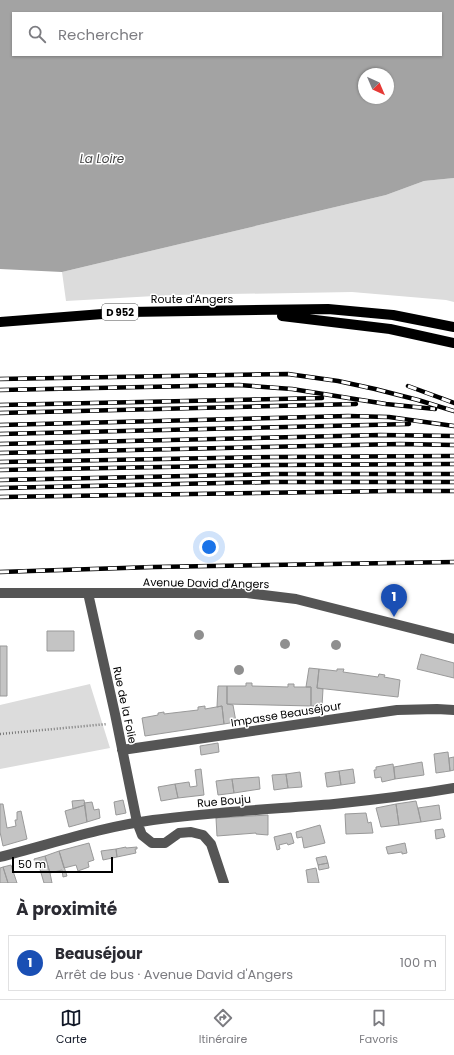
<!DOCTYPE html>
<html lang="fr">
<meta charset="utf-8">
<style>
body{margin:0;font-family:Poppins,sans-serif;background:#f2f2f3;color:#2b2b33}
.compass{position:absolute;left:358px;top:68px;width:36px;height:36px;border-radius:50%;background:#fff;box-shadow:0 1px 3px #0004;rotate:136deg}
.scale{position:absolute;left:12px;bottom:10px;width:101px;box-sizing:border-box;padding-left:4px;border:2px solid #000;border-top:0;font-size:11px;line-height:14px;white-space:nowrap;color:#000;-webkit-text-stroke:3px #fff;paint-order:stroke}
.you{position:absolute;left:209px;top:547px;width:14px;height:14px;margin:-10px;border:3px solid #fff;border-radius:50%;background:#1a73e8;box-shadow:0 0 0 6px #1a73e833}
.badge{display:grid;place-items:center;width:26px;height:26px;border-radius:50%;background:#111827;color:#fff;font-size:13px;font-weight:700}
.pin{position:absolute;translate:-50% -33px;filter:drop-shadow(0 1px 2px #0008)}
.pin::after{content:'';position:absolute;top:21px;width:14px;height:12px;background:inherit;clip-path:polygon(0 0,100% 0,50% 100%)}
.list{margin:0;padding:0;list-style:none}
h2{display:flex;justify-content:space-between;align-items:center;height:52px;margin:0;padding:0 16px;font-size:17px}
h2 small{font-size:13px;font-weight:400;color:#7c7c81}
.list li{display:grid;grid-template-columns:26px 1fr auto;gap:12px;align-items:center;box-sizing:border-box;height:56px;margin:0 8px 8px;padding:0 8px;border:1px solid #e1e1e2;border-radius:0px}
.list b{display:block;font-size:15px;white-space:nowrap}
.list p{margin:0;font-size:13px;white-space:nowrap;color:#7c7c81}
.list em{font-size:13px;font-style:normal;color:#7c7c81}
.icon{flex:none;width:22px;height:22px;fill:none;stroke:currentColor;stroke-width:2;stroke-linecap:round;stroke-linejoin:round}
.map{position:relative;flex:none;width:454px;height:883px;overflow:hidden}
.search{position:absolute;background:#fff;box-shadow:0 1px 3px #0004;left:12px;right:12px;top:12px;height:44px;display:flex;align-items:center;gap:10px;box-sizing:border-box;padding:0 14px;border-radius:0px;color:#7c7c81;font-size:15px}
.sheet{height:116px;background:#fff}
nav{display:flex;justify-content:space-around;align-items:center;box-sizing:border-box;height:56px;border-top:1px solid #e1e1e2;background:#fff;font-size:11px;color:#7c7c81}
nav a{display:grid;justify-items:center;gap:2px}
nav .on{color:#111827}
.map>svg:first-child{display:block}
</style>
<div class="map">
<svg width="454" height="883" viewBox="0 0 454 883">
<rect width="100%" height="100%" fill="#fff"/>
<path fill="#dcdcdc" d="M454,178v124l-8,-2 -94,-8 -180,3 -106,6 -4,-29 324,-77 38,-14z
M90,684l20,64 -110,21v-64z"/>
<path fill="#a3a3a3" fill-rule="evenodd" d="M0,0h454v178l-30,3 -38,14 -324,77 -62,-3zM13,13h428v42h-428zM364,74h24v24h-24z"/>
<path fill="#c4c4c4" stroke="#999" d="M47,631h27v20h-27z
M0,646h7v50h-7z
M421,654l33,9v15l-37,-9z
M309,668l10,1 -2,19 6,1 -1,17h-11v-19h-5z
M319,669l18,2v-2h7l-1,3 35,5 1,-3 6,1 -1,2 16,3 -2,17 -81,-9z
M246,683h6v3l36,1v-3h6v3h17v19l-84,-2v-18h19z
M218,686h9v18l6,1 3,17 -12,2 -2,-18 -5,1z
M205,706v3l17,-3 2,18 -79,12 -3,-18 16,-3v-2l6,-1v2l34,-4v-3z
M218,743l1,9 -18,3 -1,-9z
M448,752l2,19 -14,2 -2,-19z
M454,757v13l-4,1 -1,-13z
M422,762l2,13 -29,4 -1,-12z
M393,764l2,15 -13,3 -1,-5 -6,1 -1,-8h2v-3z
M201,769l3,26 -26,3 -3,-14 14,-2 1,5 7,-1 -2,-16z
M353,769l2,14 -14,2 -2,-14z
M339,771l2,14 -14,2 -2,-14z
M300,772l2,15 -14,1 -2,-14z
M286,774l2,14 -14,2 -2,-15z
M259,777l1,12 -26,4 -2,-14z
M232,779l2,14 -16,2 -2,-14z
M175,784l3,14 -17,3 -3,-14z
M84,800l1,5 -12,4 -1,-8z
M123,800l3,13 -10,2 -2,-13z
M416,801l5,21 -22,3 -3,-21z
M92,802l2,8 5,-1 1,9 -13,4 -3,-19z
M0,804h3l4,24 9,-2 -1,-6h2v-8l4,-1 6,28 -24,7 -3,-14z
M396,804l3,21 -18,2 -5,-19z
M85,805l2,17 -18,5 -4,-16z
M439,805l2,14 -20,3 -3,-14z
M366,813l2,10 3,-1 2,11 -27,1 -1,-20z
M268,815v20l-12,-1v-1l-39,3 -1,-18z
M320,825l5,18 -21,5 -2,-11 -5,1 -1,-6z
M443,829l2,8 -9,2 -1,-9z
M291,833l3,10 -6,2 -1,-2 -8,2 1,4 -3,1 -3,-13z
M89,843l5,17 -6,2 1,5 -11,4 -2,-6 -12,3 -5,-17z
M405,843l2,10 -5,1v-2l-14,2 -2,-7z
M126,847v1l11,-1v2h-2l1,4 -19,4 -1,-8z
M116,849l1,8 -14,3 -2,-9z
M59,851l8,25 -4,1 -1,-7 -12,3 -5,-17z
M45,856l5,17 2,10h-8l-5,-17 -3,1 -2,-8z
M326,856l2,7 -10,2 -2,-7z
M328,863l1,5 -10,2 -1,-5z
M11,865l6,18h-9l-5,-16z
M3,867l5,16h-8v-15z
M316,868l3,15h-11l-2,-13z"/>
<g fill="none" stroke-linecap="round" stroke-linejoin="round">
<path stroke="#777" stroke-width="2.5" stroke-dasharray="1 2" stroke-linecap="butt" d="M0,734l107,-10"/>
<path stroke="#555" stroke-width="10" d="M0,593h247l49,6 158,40
M88,593l27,121 22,108 5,13 10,8h13l14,-10 12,-1 12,3 8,9 13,39
M122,750l275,-40 40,-1 17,1
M0,857c51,-13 101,-30 153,-37 60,-8 121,-11 181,-16 40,-4 80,-9 120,-16"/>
<path stroke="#000" stroke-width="10" d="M282,316l108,13 64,14
M0,322l128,-10 200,-3 65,6 61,12"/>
<defs>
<path id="rail" d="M0,379l288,-5 50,7 37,8 43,11 36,11
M408,386l46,17
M0,390l239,-5 53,4 94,15 49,5
M0,405l322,-7
M0,413l356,-9
M0,425l348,-9 41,1 65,9
M0,434l409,-10
M0,444l380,-9 74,1
M0,453l400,-9 54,1
M0,462l272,-5 182,-1
M0,470l274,-5 180,-1
M0,480l275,-6h179
M0,488l272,-6h182
M0,497l391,-6h63
M0,572l154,-5 300,-5"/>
</defs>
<use href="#rail" stroke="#000" stroke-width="4.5"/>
<use href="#rail" stroke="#fff" stroke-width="3" stroke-dasharray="9" stroke-linecap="butt"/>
</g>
<g fill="#8f8f8f">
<circle cx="199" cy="635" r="5"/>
<circle cx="285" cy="644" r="5"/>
<circle cx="336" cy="645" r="5"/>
<circle cx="239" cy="670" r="5"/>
</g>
<g text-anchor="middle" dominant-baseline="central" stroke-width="3" stroke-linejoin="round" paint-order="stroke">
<rect fill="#fff" stroke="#4c4c4c" stroke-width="1" x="102" y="304" width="36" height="16" rx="3"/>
<g font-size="10" font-weight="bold" fill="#000">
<text x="120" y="312">D 952</text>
</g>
<g font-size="11" fill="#000" stroke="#fff">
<text x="192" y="299">Route d'Angers</text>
<text transform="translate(206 583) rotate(1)">Avenue David d'Angers</text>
<text transform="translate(125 705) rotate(78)">Rue de la Folie</text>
<text transform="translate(286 714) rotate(-9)">Impasse Beauséjour</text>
<text transform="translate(224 801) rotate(-5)">Rue Bouju</text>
</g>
<g font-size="12" font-style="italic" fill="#444" stroke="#fff">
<text x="102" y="158">La Loire</text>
</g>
</g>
</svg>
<svg class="compass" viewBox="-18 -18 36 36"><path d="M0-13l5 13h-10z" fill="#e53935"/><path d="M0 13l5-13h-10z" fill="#7c7c81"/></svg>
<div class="scale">50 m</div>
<div class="you"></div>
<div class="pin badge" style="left:394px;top:617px;background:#1a4fb4">1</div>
<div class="search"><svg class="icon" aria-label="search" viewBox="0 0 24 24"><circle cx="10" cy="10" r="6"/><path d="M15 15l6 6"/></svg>Rechercher</div>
</div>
<section class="sheet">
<h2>À proximité<small></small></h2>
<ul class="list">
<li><span class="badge" style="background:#1a4fb4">1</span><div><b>Beauséjour</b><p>Arrêt de bus · Avenue David d'Angers</p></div><em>100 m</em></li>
</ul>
</section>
<nav>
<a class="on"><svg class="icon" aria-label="map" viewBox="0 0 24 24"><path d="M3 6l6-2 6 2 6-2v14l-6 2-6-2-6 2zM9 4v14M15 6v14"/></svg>Carte</a>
<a><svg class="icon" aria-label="directions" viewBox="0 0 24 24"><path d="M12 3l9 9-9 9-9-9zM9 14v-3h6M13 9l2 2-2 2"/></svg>Itinéraire</a>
<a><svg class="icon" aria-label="saved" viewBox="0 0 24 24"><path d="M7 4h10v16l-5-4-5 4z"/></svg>Favoris</a>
</nav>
